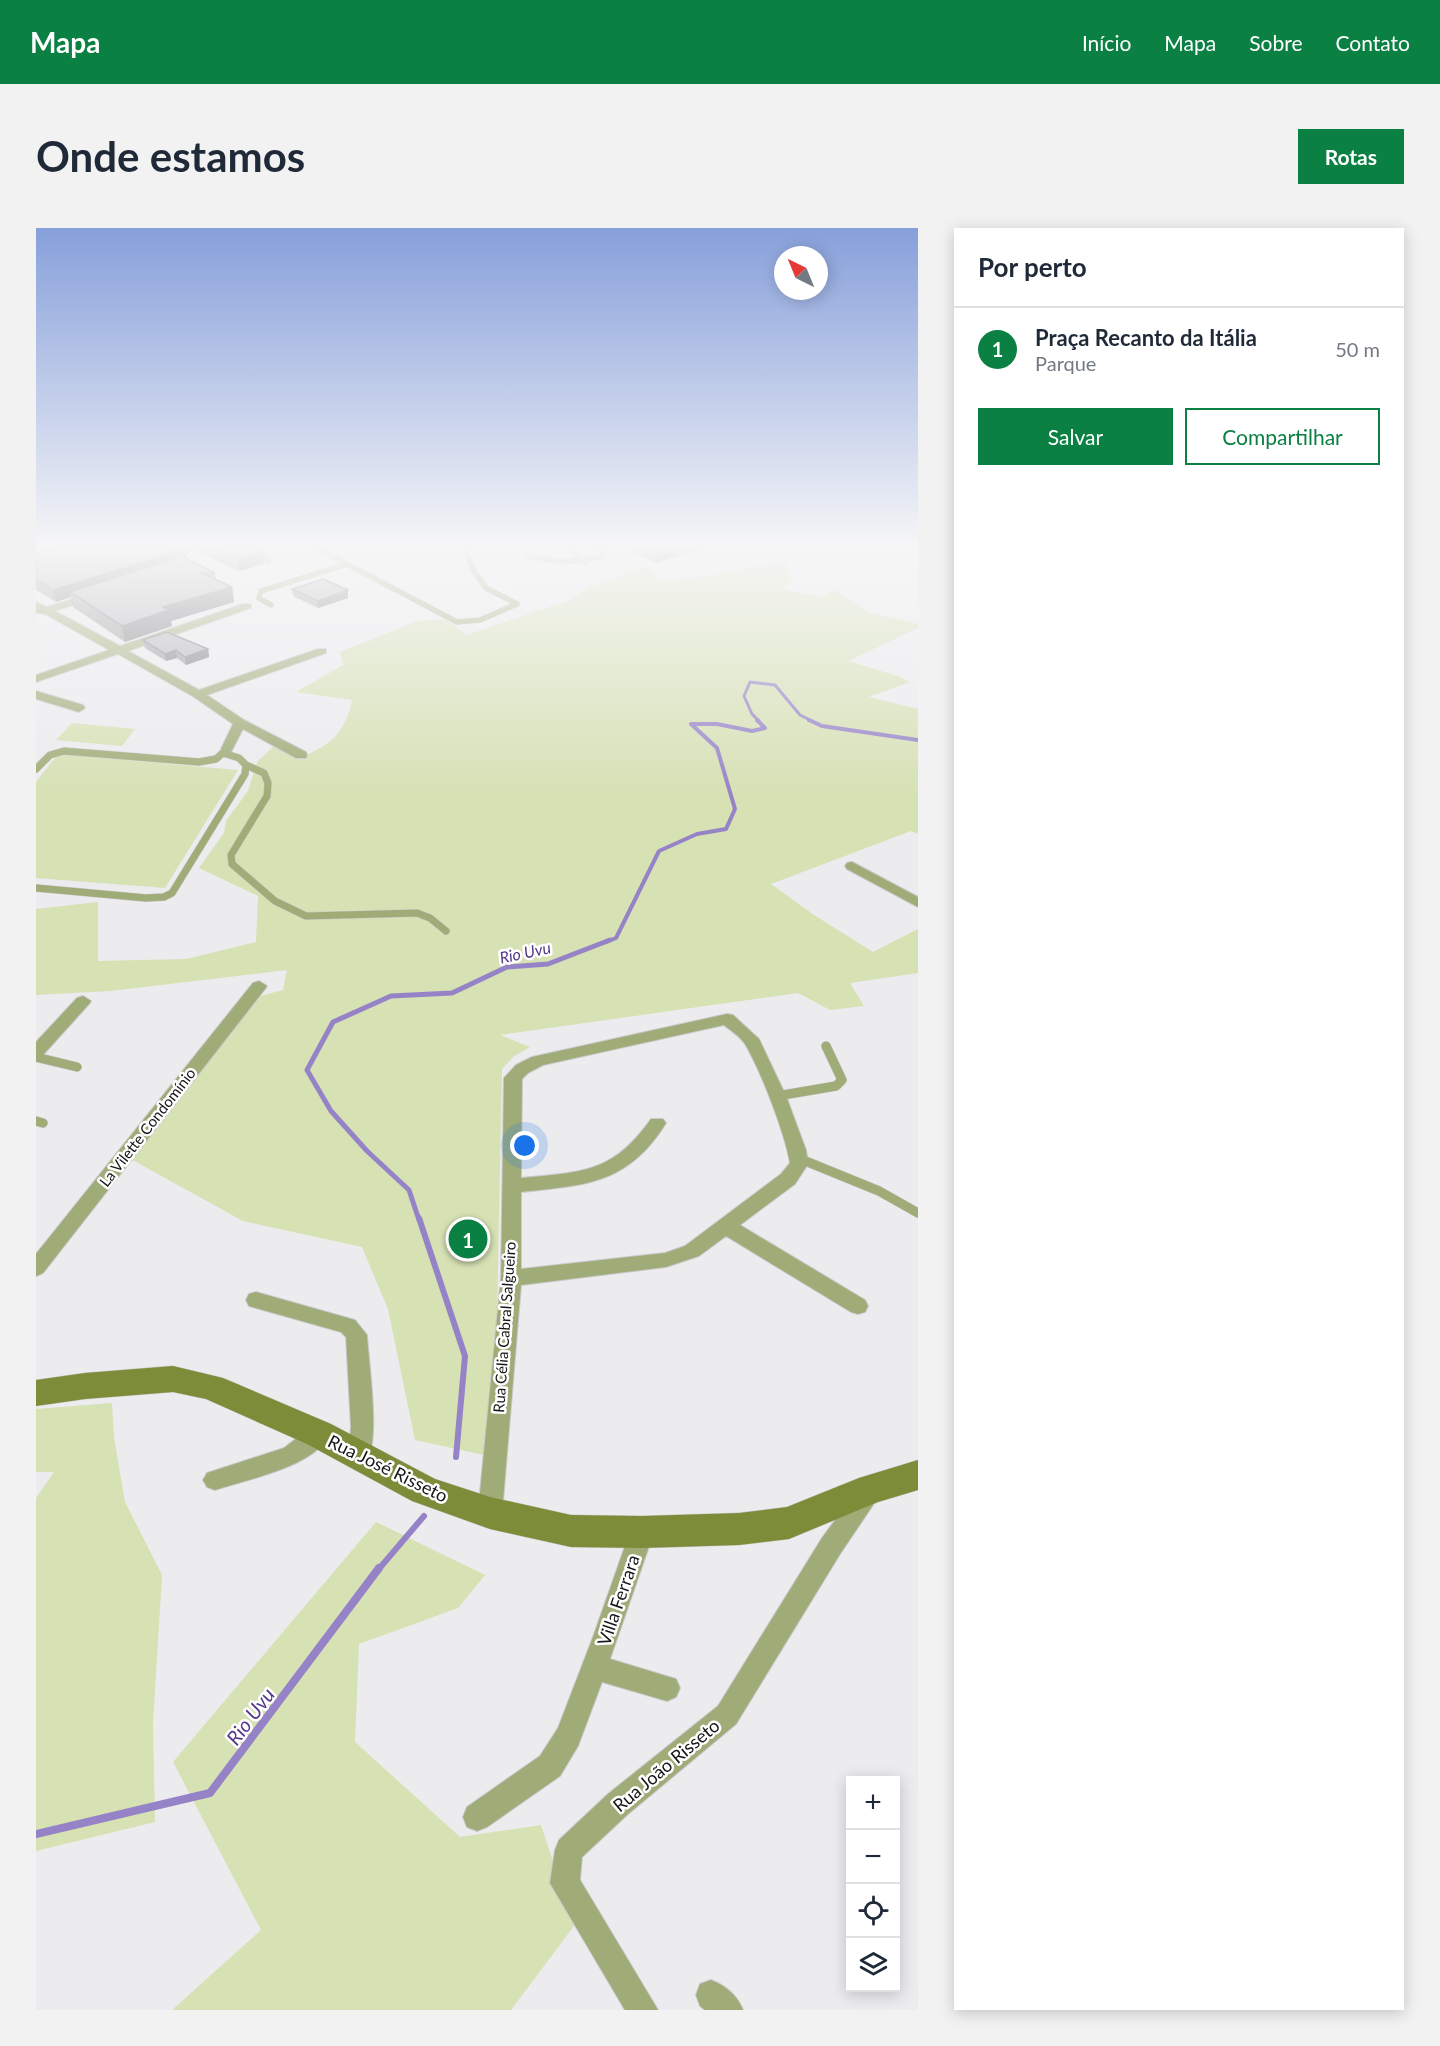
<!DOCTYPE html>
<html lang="pt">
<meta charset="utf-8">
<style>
body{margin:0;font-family:Lato,sans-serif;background:#f2f2f3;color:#1f2937}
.controls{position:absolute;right:18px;bottom:18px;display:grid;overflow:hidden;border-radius:0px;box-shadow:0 3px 15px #0003}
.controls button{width:54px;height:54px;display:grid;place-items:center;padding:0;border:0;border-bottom:2px solid #e0e1e3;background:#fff;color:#1f2937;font:30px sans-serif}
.compass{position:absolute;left:738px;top:18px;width:54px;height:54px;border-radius:50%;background:#fff;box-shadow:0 3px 15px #0003;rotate:317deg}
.you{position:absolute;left:489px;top:918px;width:21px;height:21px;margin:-15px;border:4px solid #fff;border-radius:50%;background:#1a73e8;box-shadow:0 0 0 9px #1a73e833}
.badge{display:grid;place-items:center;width:39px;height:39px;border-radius:50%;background:#0b8043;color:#fff;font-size:20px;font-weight:700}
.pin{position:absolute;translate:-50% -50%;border:3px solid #fff;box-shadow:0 2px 6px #0006}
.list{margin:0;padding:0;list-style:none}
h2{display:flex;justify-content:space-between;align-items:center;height:78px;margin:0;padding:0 24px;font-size:26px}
h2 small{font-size:20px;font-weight:400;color:#747a83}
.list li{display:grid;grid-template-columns:39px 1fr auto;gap:18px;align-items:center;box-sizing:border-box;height:84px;padding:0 24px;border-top:2px solid #e0e1e3}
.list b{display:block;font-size:22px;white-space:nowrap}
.list p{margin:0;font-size:20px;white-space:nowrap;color:#747a83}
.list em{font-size:20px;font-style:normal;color:#747a83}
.actions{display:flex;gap:12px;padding:18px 24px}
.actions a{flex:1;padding:14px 0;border:2px solid #0b8043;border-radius:0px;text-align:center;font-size:21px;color:#0b8043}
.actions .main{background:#0b8043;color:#fff}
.icon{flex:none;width:33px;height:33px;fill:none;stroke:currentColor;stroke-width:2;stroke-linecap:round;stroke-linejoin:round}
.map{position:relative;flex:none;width:882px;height:1782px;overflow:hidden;border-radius:0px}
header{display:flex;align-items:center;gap:36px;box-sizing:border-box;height:84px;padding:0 30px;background:#0b8043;color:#fff}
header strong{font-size:28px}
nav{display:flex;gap:33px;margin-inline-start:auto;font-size:21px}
.intro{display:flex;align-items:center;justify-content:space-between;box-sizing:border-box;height:144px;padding:0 36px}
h1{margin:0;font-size:42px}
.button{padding:15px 27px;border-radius:0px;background:#0b8043;color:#fff;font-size:21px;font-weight:700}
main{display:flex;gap:36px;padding:0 36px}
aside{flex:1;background:#fff;border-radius:0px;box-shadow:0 3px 15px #0003}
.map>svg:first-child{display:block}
</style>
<header>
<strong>Mapa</strong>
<nav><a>Início</a><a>Mapa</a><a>Sobre</a><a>Contato</a></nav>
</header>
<div class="intro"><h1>Onde estamos</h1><a class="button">Rotas</a></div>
<main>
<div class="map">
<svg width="882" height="1782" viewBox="0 0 882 1782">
<rect width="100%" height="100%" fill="#ecebee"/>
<path fill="#d6e1b4" d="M749,333l7,17 -8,11 38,8 12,-8 34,23 50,12v4l-70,33 50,15 12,6 -41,15 49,12v125l-7,-3 -140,53 43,31 59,37 45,-23v44l-68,10 14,23 -34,4 -32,-17 -298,42 30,12 -17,10 -11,12 -6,296 -12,90 -69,-15 -27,-131 -26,-62 -119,-26 -116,-64 134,-161 22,-6 4,-20 -177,21 -74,4v-86l62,-7v59l88,-2 70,-17 2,-46 -59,-28 25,-35 2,-12 22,-30 9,-29 17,-16 26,12c30,-13 45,-24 52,-58l-56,-8 47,-27 -3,-13 77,-31 29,-2 20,16 101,-34 23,-14 57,-20 10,15 47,-6z
M36,495l63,6 -13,17 -66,-6z
M22,526l180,16 -73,118 -129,-10v-96z
M76,1175l2,35 11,64 37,73 -9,148 2,99 -119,29v-353l18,-26h-18v-63z
M340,1294l109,53 -27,33 -99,36 -4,98 105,95 81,-12 33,101 -63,84h-339l89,-80 -88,-168z"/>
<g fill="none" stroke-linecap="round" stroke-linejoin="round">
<path stroke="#9683c7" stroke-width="3" d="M723,493l-7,-7 -8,-18 6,-14 25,3 25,30 12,6"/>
<path stroke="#9683c7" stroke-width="4" d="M773,492l13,6 96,14
M570,714l10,-4 43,-87 38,-17 29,-5 9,-20 -18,-61 -26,-24h26l35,7 13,-3 -8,-8"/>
<path stroke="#9683c7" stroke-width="5" d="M383,992l-10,-30 -42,-39 -36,-40 -24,-41 26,-48 58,-26 61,-3 55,-26 41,-3 62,-24"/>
<path stroke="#9683c7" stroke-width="6" d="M383,990l46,138 -9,101
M342,1342l46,-54"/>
<path stroke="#9683c7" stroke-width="8" d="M0,1606l174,-41 169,-225"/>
<defs>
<path id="lane-far2" d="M208,317l25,16
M275,317l146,77 23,-2 37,-16
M428,317l10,26 12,17 31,16
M517,317h8
M531,317l18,17
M491,328l37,6 38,-5 1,-3 -10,-9
M235,377l-12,-7 2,-7 86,-27"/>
<path id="lane-far1" d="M210,537l18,8 4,10 -1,13 -36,59 1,9 43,37 31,15 111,-3 13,5 16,13
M0,541l14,-14 14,-4 135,11 17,-3 11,-10
M0,660l110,10 18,-1 8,-4 73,-119 1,-9 -7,-7 -16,-5"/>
<path id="lane" d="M0,829l41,10
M741,868l59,-10 6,-6 -16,-34
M0,893l7,2
M762,930l81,33 39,22"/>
<path id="street" d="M58,364l4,1v4l-43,14 65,35 123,-42h8v4l-123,43 71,39 119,-41h8v4l-119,42 37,25 62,32 1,3 -1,3h-10l-53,-29 -12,23h-8l-2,-3 12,-25 -39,-27 -76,-43 -82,28v-7l73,-25 -64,-36 -9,-1v-11l11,5z
M0,463l47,14 2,3 -6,4 -43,-13z
M816,634l66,35v10l-71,-38 -2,-3 2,-3z
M223,753l8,5 -2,3 -222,284 -7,3v-22l217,-271z
M47,768l8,5 -2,3 -47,52 -6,1v-15l41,-44z
M691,786l6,1 26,24 27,57 20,54 2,14 -13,20 -55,41 125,75 3,6 -3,6 -7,2 -7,-2 -125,-76 -27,20 -33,11 -145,18 -19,228 -4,7 -8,3 -8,-3 -4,-7 23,-235 3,-200 12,-13 16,-8zM688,797c6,5 16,11 21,19 16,27 40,89 45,119l-9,11 -96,72 -20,7 -144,16v-77c66,-7 107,-8 145,-69l-3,-4h-12c-38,54 -68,53 -130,59l1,-99 6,-6 15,-8z
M220,1064l99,28 12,15c2,32 13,100 0,128l-8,3 -8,-3 -3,-7 3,-29 -5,-90 -5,-5 -92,-26 -3,-6 3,-6z
M283,1197l8,2 3,7c-16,33 -82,45 -115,56l-8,-3 -4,-7 4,-7 77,-25 27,-21z
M833,1254l8,3 4,7 -4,7 -37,55 -104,170 -108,90 -46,43 -2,23 78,130h-33l-75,-127 5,-33 4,-10 49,-46 110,-88 104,-168 39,-53z
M606,1293l8,3 4,8 -44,127 66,20 4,9 -4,9 -9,4 -65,-19 -24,64 -18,30 -73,51 -10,4 -10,-4 -4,-10 4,-10 73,-51 18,-28 35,-91 37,-105 4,-8z
M675,1752c15,6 26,15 32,30h-38l-5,-4 -4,-11 4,-11z"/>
<path id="secondary" d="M137,1138l50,12 108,46 104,55 55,18 81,18 71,1 97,-3 48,-6 72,-29 59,-18v30l-40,12 -89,37 -50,6 -97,3 -71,-1 -81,-18 -78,-28 -105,-57 -101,-45 -33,-7 -88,7 -49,7v-26l49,-7z"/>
</defs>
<use href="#lane-far2" stroke="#cac9cc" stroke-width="6"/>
<use href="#lane-far1" stroke="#cac9cc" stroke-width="8"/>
<use href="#lane" stroke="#cac9cc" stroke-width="10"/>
<use href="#street" stroke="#cac9cc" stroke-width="2"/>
<use href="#secondary" stroke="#cac9cc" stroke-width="1"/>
<use href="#lane-far2" stroke="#a0ac78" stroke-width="5"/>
<use href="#lane-far1" stroke="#a0ac78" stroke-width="7"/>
<use href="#lane" stroke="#a0ac78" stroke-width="9"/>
<use href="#street" fill="#a0ac78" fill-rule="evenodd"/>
<use href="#secondary" fill="#7c8c39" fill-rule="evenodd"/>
</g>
<path fill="#9b9a9d" d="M30,317h183l14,7 1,12 -25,7 -48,-22 -5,9 29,15 1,6 16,8 2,15 -63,19 1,5 -47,16 -52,-35 -2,-10 -15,5 -20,-12v-37z
M595,317h70l-1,4 -44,14 -25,-11z
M256,361l56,9 -30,10 -25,-12z
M107,412l65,9 1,8 -23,8 -9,-7 -11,3 -21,-13z"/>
<path fill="#7e7d80" d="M149,317h5l1,4 -7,13 -114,30 1,5 -15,5 -3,-12z
M635,317h30l-1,4 -44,14 1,-14z
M227,324l1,12 -25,7 -1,-12z
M196,359l2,15 -63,19 1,5 -47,16 -3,-16 41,-19z
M312,362v8l-30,10v-7z
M172,421l1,8 -23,8 -1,-8z
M140,422l1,8 -11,3 -1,-7z"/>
<path fill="#b4b3b7" stroke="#7e7d80" stroke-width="1.5" d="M30,317h119l-3,5 -129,40 -17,-11v-26z
M171,317h42l14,7 -25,7z
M611,317h24l-14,4z
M146,328l33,17h-13l30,14 -69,20 6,3 -47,16 -52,-34z
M287,351l25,11 -30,11 -26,-12z
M131,404l41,17 -23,8 -9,-7 -11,4 -22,-14z"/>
<linearGradient id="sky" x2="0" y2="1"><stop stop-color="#87a0db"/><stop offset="0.56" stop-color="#f6f6f7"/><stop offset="1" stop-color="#f6f6f7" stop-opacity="0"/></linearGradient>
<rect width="882" height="567" fill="url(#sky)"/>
<g text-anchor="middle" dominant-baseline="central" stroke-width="5" stroke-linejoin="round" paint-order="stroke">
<g font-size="15" fill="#161617" stroke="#fff">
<text transform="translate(111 899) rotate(-52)">La Vilette Condomínio</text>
<text transform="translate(468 1099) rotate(-86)">Rua Célia Cabral Salgueiro</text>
</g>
<g font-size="16" font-style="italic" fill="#543789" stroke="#fff">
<text transform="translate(489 724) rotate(-12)">Rio Uvu</text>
</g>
<g font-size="18" fill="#161617" stroke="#fff">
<text transform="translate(352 1240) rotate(26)">Rua José Risseto</text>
<text transform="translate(582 1372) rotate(-71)">Villa Ferrara</text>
<text transform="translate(630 1537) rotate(-40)">Rua João Risseto</text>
</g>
<g font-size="20" font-style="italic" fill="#543789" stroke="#fff">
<text transform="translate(214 1488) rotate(-53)">Rio Uvu</text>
</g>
</g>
</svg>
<div class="controls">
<button>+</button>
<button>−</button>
<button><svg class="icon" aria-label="locate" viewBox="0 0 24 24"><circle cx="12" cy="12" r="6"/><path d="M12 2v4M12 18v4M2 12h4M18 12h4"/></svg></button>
<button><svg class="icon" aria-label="layers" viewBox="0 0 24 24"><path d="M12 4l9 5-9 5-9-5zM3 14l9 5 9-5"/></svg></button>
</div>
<svg class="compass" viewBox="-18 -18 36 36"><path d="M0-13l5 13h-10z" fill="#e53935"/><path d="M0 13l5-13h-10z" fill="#747a83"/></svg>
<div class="you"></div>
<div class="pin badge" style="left:432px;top:1011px">1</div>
</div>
<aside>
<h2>Por perto<small></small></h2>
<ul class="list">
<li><span class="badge">1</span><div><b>Praça Recanto da Itália</b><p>Parque</p></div><em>50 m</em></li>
</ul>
<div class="actions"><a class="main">Salvar</a><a>Compartilhar</a></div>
</aside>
</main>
